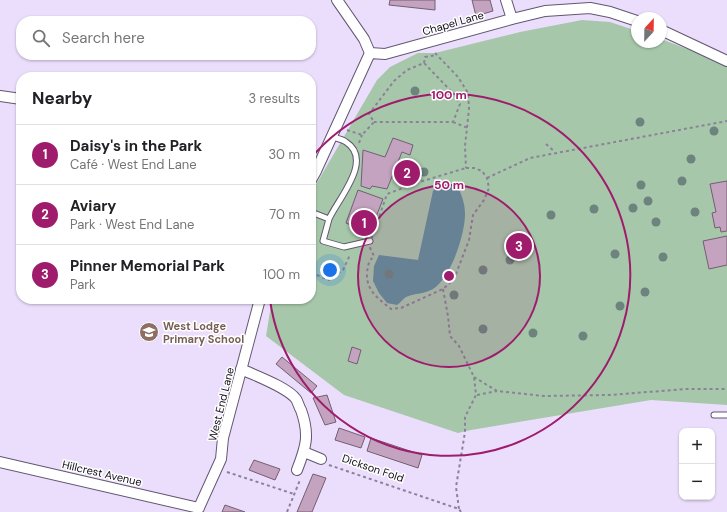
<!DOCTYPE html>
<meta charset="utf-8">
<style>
body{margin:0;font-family:"DM Sans",sans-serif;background:#f2f2f2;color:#202124}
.controls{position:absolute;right:12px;bottom:12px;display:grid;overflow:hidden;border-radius:8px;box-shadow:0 1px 3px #0004}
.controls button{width:36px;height:36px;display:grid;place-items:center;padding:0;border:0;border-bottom:1px solid #e0e0e0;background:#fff;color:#202124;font:20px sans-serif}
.compass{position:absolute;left:631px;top:12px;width:36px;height:36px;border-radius:50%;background:#fff;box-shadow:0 1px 3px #0004;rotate:22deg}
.you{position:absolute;left:330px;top:270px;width:14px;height:14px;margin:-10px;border:3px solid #fff;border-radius:50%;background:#1a73e8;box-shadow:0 0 0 6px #1a73e833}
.badge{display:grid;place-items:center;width:26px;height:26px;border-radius:50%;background:#9f1c6c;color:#fff;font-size:13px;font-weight:700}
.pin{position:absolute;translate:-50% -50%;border:2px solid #fff;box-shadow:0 1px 4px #0006}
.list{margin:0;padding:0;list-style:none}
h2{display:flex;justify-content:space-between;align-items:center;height:52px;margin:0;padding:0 16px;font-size:17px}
h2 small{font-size:13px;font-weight:400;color:#757577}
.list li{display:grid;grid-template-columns:26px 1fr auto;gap:12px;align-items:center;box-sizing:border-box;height:60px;padding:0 16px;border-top:1px solid #e0e0e0}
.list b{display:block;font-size:15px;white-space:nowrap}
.list p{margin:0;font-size:13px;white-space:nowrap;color:#757577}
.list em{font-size:13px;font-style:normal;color:#757577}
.icon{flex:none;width:22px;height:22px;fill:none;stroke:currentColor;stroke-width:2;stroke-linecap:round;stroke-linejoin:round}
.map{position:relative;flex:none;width:727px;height:512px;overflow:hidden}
.search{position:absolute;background:#fff;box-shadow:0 1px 3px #0004;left:16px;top:16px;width:300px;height:44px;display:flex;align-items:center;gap:10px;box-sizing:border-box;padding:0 14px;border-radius:16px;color:#757577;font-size:15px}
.panel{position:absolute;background:#fff;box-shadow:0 1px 3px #0004;left:16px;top:72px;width:300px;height:232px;border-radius:16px}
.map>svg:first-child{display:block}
</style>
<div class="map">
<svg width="727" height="512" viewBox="0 0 727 512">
<rect width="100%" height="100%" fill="#ebdefc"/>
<path fill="#a7c7ab" d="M582,20l28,2 27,9v11h24v-3l66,25v341l-76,-5 -180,30 -13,3 -114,-38 -78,-59 6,-37h39v-106l66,-113 13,-13 28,-14h17l85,-21z"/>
<path fill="#60909b" d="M438,185h6l14,2c4,9 7,17 7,27 0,20 -14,64 -32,75 -8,5 -18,4 -27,8 -3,2 -6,6 -9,8l-10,-2 -8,-10 -6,-12 1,-15 5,-11 39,5 15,-69z"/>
<path fill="#c3a3bf" stroke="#745e72" d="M390,0h45v10l-46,-5z
M472,0h18l3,11 -17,5z
M393,138l20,7 -3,10 -8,-3 -15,37 -15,-3 -2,3 -9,-3 2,-36 22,7z
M727,181v50l-6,1 -1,-5 -5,1 -3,-15 4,-1 -6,-28z
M358,190l25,9 -7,18 -5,-1 -5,15 -20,-8z
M727,236v29l-18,4 -6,-28z
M352,347l9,3 -4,14 -9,-3z
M282,357l35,29 -6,7 -35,-29z
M327,395l9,27 -11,3 -12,-27z
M339,428l26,9 -4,11 -26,-8z
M371,438l51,17 -4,13 -51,-17z
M254,460l26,9 -5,11 -26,-10z
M313,474l13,4 -14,34h-15z
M225,505l20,7h-23z"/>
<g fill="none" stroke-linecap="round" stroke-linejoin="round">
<defs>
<path id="service" d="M311,212l18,7 -6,22 21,6 26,-6
M329,219c9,-20 45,-59 17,-77 -4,-3 -10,-4 -14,-5
M714,415h13"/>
<path id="minor" d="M506,0l6,19
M661,30l66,31
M370,53l15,1 127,-35 33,-8 45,-3 20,4 27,9
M0,96l21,3
M311,180l5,-9 54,-118 -6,-14 -27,-39
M241,369c15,7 46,18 55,30 2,3 3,8 5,11 9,25 5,37 -4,60
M304,452l17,7
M0,462l199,46
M197,512l24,-53 2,-21 37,-139"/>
</defs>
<use href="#service" stroke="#625770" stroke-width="7"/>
<use href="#minor" stroke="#625770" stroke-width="12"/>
<path stroke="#8b8297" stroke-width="2" stroke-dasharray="3 3" stroke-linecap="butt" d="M435,53l23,24 10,16 1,16 -4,37 1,22
M424,63l1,-6 11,-2
M453,122l15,6
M347,130l15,5 12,-13 -5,-8 25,-33 13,-11 17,-7 25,26 11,15 -7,18h-79
M359,143l3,-8
M546,144l9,8
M466,168h8l8,3 5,7 2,10 -5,12 -11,15 -4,25 -15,39 -11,10 -42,19 -10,1c-12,-10 -25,-18 -24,-36 1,-8 1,-11 7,-17l-5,-10 18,-52 29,-11z
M487,178l43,-20 197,-37
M311,276l6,-1 12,5 14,-10 7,-15
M443,289l5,27 2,20 9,10 15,31 2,18 -11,22v15l-9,55 3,22
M474,377l23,14 47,5 65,-1 78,-6h40
M477,395l20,-4
M329,465l130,44 2,3
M227,472l67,22
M287,512l13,-32"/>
<use href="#service" stroke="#fff" stroke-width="5"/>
<use href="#minor" stroke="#fff" stroke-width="10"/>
</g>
<g fill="#6c847d">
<circle cx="415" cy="91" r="4.5"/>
<circle cx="640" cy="122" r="4.5"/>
<circle cx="714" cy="131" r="4.5"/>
<circle cx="691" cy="159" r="4.5"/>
<circle cx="400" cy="170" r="4.5"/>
<circle cx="424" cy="172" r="4.5"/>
<circle cx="682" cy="181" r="4.5"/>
<circle cx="641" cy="185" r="4.5"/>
<circle cx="648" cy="201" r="4.5"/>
<circle cx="633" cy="208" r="4.5"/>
<circle cx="594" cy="209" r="4.5"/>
<circle cx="695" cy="212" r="4.5"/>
<circle cx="551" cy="215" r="4.5"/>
<circle cx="656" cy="222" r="4.5"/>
<circle cx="615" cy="254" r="4.5"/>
<circle cx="663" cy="257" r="4.5"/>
<circle cx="510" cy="260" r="4.5"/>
<circle cx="483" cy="270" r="4.5"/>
<circle cx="389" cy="274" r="4.5"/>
<circle cx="645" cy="292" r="4.5"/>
<circle cx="454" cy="295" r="4.5"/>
<circle cx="620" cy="306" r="4.5"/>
<circle cx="483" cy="329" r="4.5"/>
<circle cx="533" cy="333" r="4.5"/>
<circle cx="583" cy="336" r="4.5"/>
</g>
<circle cx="449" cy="276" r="91" fill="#9f1c6c" fill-opacity=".12"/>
<g fill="none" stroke="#9f1c6c" stroke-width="2">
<circle cx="449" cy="276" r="91"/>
<path d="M311 158A181 181 0 1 1 270 300"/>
</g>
<defs>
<symbol id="school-disc" viewBox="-11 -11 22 22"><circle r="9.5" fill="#8d6e63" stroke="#fff"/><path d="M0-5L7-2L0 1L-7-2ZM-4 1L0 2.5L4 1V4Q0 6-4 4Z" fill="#fff"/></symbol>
</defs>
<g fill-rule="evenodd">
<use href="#school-disc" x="138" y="321" width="22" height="22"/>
</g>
<g text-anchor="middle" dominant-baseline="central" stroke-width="3" stroke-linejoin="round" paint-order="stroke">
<g font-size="11" fill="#130e18" stroke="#fff">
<text transform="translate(453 23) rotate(-16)">Chapel Lane</text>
<text transform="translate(221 404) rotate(-76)">West End Lane</text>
<text transform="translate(373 468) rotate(19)">Dickson Fold</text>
<text transform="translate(102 473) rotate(13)">Hillcrest Avenue</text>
</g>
<g font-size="11" font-weight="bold" fill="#785e54" stroke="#fff" text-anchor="start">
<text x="163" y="326">West Lodge<tspan x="163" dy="13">Primary School</tspan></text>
</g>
</g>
<circle cx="449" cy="276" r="6" fill="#9f1c6c" stroke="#fff" stroke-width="2"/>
<g font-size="12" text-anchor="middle" font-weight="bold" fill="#9f1c6c" stroke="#fff" stroke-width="3" stroke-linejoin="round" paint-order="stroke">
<text x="449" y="99">100 m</text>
<text x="449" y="189">50 m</text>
</g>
</svg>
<div class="controls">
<button>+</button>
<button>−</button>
</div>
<svg class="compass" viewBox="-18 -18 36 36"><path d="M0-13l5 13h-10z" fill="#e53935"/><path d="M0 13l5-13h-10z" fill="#757577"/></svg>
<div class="you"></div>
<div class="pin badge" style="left:364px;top:223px">1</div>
<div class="pin badge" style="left:407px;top:173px">2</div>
<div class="pin badge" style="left:519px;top:246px">3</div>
<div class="search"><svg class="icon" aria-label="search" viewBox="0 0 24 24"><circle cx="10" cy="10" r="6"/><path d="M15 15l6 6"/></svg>Search here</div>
<section class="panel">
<h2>Nearby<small>3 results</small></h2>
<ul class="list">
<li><span class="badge">1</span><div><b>Daisy's in the Park</b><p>Café · West End Lane</p></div><em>30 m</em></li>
<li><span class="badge">2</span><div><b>Aviary</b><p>Park · West End Lane</p></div><em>70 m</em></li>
<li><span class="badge">3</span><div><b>Pinner Memorial Park</b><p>Park</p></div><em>100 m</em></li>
</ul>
</section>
</div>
